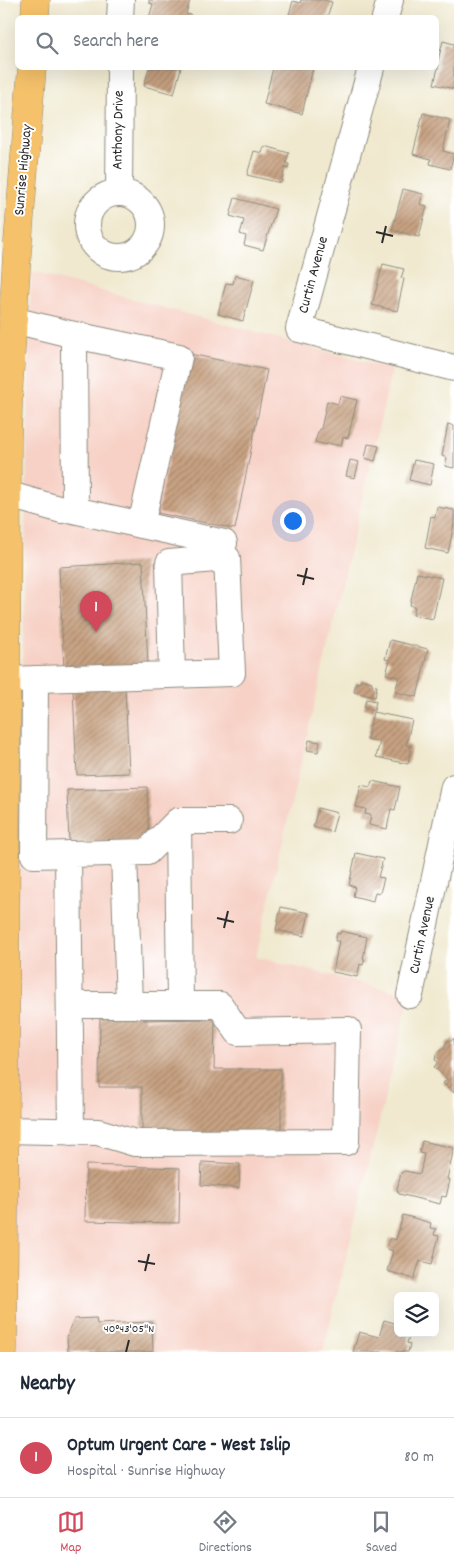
<!DOCTYPE html>
<meta charset="utf-8">
<style>
body{margin:0;font-family:Dekko,sans-serif;background:#f2f2f3;color:#1f2937}
.controls{position:absolute;right:15px;bottom:15px;display:grid;overflow:hidden;border-radius:8px;box-shadow:0 5px 20px #0002}
.controls button{width:45px;height:45px;display:grid;place-items:center;padding:0;border:0;border-bottom:1px solid #e0e1e3;background:#fff;color:#1f2937;font:25px sans-serif}
.you{position:absolute;left:292px;top:520px;width:18px;height:18px;margin:-12px;border:4px solid #fff;border-radius:50%;background:#1a73e8;box-shadow:0 0 0 8px #1a73e833}
.badge{display:grid;place-items:center;width:32px;height:32px;border-radius:50%;background:#d1495b;color:#fff;font-size:16px;font-weight:700}
.pin{position:absolute;translate:-50% -41px;filter:drop-shadow(0 1px 2px #0008)}
.pin::after{content:'';position:absolute;top:26px;width:18px;height:15px;background:inherit;clip-path:polygon(0 0,100% 0,50% 100%)}
.list{margin:0;padding:0;list-style:none}
h2{display:flex;justify-content:space-between;align-items:center;height:65px;margin:0;padding:0 20px;font-size:21px}
h2 small{font-size:16px;font-weight:400;color:#747a83}
.list li{display:grid;grid-template-columns:32px 1fr auto;gap:15px;align-items:center;box-sizing:border-box;height:80px;padding:0 20px;border-top:1px solid #e0e1e3}
.list b{display:block;font-size:19px;white-space:nowrap}
.list p{margin:0;font-size:16px;white-space:nowrap;color:#747a83}
.list em{font-size:16px;font-style:normal;color:#747a83}
.icon{flex:none;width:28px;height:28px;fill:none;stroke:currentColor;stroke-width:2;stroke-linecap:round;stroke-linejoin:round}
.map{position:relative;flex:none;width:454px;height:1352px;overflow:hidden}
.search{position:absolute;background:#fff;box-shadow:0 5px 20px #0002;left:15px;right:15px;top:15px;height:55px;display:flex;align-items:center;gap:12px;box-sizing:border-box;padding:0 18px;border-radius:8px;color:#747a83;font-size:19px}
.sheet{height:145px;background:#fff}
nav{display:flex;justify-content:space-around;align-items:center;box-sizing:border-box;height:70px;border-top:1px solid #e0e1e3;background:#fff;font-size:14px;color:#747a83}
nav a{display:grid;justify-items:center;gap:2px}
nav .on{color:#d1495b}
.map>svg:first-child{display:block}
</style>
<div class="map">
<svg width="454" height="1352" viewBox="0 0 454 1352">
<defs>
<pattern id="building-hatch" width="6" height="6" patternUnits="userSpaceOnUse" patternTransform="scale(1.25)"><rect width="6" height="6" fill="#c8a282"/><path d="M-1 1l2-2M0 6l6-6M5 7l2-2" fill="none" stroke="#a3846b"/></pattern>
</defs>
<rect width="100%" height="100%" fill="#fff"/>
<filter id="ink" filterUnits="userSpaceOnUse"><feTurbulence type="fractalNoise" baseFrequency=".02" numOctaves="2"/><feDisplacementMap in="SourceGraphic" scale="10" xChannelSelector="R" yChannelSelector="G"/><feConvolveMatrix kernelMatrix="1 2 1 2 8 2 1 2 1" color-interpolation-filters="sRGB"/></filter>
<filter id="wash" filterUnits="userSpaceOnUse"><feTurbulence type="fractalNoise" baseFrequency=".0096" numOctaves="4" result="noise"/><feDisplacementMap in="SourceGraphic" scale="20" xChannelSelector="R" yChannelSelector="G"/><feGaussianBlur stdDeviation="1.12" result="paint"/><feColorMatrix in="noise" values="0 0 0 0 0 0 0 0 0 0 0 0 0 0 0 0 0 1.4 0 .05"/><feComposite in="paint" operator="in"/></filter>
<g filter="url(#wash)">
<rect width="100%" height="100%" fill="#f0e9cf"/>
<path fill="#f7d1c6" d="M31,272l361,97 -136,588 154,38 -87,357h-315z"/>
<g id="blocks">
<path fill="url(#building-hatch)" d="M149,0h41l-4,14 5,1v3h-42l4,-14 -4,-1z
M301,0h23l8,2 -5,16h-39l5,-17 7,2z
M443,41l11,3v45l-20,-5 5,-20h-2z
M149,68h32l-7,26 -30,-8z
M273,68h40l-11,46 -38,-10z
M423,113l27,7 -7,31 11,3 -4,15 -20,-5 1,-5 -18,-5z
M264,146l25,7 -3,10 3,1 -1,5 -3,-1 -4,15 -34,-8 7,-24 8,2z
M403,189l20,5 -3,10 7,2 -8,31 -27,-7z
M235,198l41,11 -13,41 -19,-5 2,-9 -6,-2 4,-14 -14,-4z
M383,264l21,5 -3,9 3,1 -7,32 -25,-6z
M235,275l19,5 -11,41 -25,-7 8,-31 7,1z
M190,354l77,16 -32,159 -77,-16z
M340,396l17,4 -9,38 -5,-1 -2,9 -14,-3v2l-12,-3 4,-13h2l6,-28 11,3z
M448,424l6,2v42l-9,-2 2,-8 -5,-2z
M368,444l11,2 -4,15 -10,-3z
M350,460l9,2 -4,16 -9,-2z
M414,460l20,4 -4,21 -21,-5z
M437,507l17,3v14l-6,29 -23,-5 6,-32 4,1z
M143,562l5,103 -84,5 -5,-103z
M417,573l25,5 -9,41 -20,-4 2,-8 -5,-2z
M390,640l38,9 -11,48 -22,-5 4,-15 -13,-3 4,-14 -5,-1z
M361,679l11,3v3l5,1 -2,11 -21,-5 2,-10 4,1z
M125,687l4,86 -52,2 -4,-85z
M366,699l10,2 -2,10 -10,-3z
M373,712l39,8 -6,25 5,1 -3,18 -32,-7 4,-15 -13,-3z
M309,740l11,2 -2,10 -11,-2z
M372,781l28,6 -5,23 -4,-1 -4,20 -18,-4 2,-10 -6,-1 1,-5 -10,-2 5,-22 9,2z
M147,787l2,54 -80,3 -2,-54z
M318,808l19,5 -5,19 -19,-5z
M356,853l27,6 -5,18 6,1 -4,15 -5,-1 -2,9 -20,-5 2,-9 -6,-2z
M281,907l28,6 -5,23 -28,-6z
M341,931l26,6 -4,22h2l-2,6 -3,-1 -3,13 -24,-5 6,-31h-4l2,-8 3,1z
M100,1015h44v5l71,-1 -1,50h67v64h-139v-46h-43z
M454,1038v55l-11,-10 4,-4 -13,-12 4,-5 -3,-2 1,-5 5,-6h4v-5l3,-3h3z
M422,1141l32,7 -7,31 3,1 -4,17 -4,-1 -2,8 -41,-10 -2,-5 4,-16 4,-2 15,3 4,-20 -5,-1z
M202,1162l38,2 -1,24 -38,-3z
M86,1165l94,3 -1,55 -94,-2z
M403,1215l28,8 -1,5 6,1 -2,6 5,1 -7,28 -12,-3 -6,18 -27,-8 6,-20 -6,-2 3,-11 6,2z
M96,1318l1,6 55,-2 1,30h-85l-1,-15 7,-18z
M384,1320l14,4v9h12l-3,10 3,1 -2,8h-55l6,-20 20,5z"/>
</g>
</g>
<g filter="url(#ink)">
<use href="#blocks" fill-opacity="0" stroke="#8e8a7d" stroke-width="1"/>
<g fill="none" stroke-linecap="round" stroke-linejoin="round">
<defs>
<path id="minor" d="M120,18l1,-18
M385,18l5,-18
M371,68l-72,261 155,39
M119,193l1,-125
M87 225a32 32 0 1 1 64 0a32 32 0 1 1-64 0Z
M13,320l57,14 109,23 -38,168
M6,494l56,16 7,-1 6,-7 -1,-159 -4,-9
M69,509l155,34
M35,679l-1,176 113,-3 31,-31h51
M6,680l226,-7 -5,-115 -58,5 3,112
M178,821l2,184
M124,853l5,152
M68,854l3,278
M410,995l44,-208
M5,1130l93,2 37,11 211,-1 2,-112 -110,2 -18,-27h-150"/>
<path id="major" d="M35,18l1,-18
M3,1352l2,-263 2,-650 2,-58 8,-127 15,-186"/>
<path id="highway" d="M0,1042l5,47"/>
</defs>
<use href="#minor" stroke="#8e8a7d" stroke-width="28"/>
<use href="#major" stroke="#8e8a7d" stroke-width="29"/>
<use href="#highway" stroke="#8e8a7d" stroke-width="29"/>
<use href="#minor" stroke="#fff" stroke-width="26"/>
<use href="#major" stroke="#f5c16b" stroke-width="28"/>
<use href="#highway" stroke="#f5c16b" stroke-width="28"/>
</g>
</g>
<path fill="none" stroke="#2b2b2b" stroke-width="2" d="M376,232l17,4M382,243l4,-17M297,575l17,4M303,585l4,-17M217,918l17,4M224,928l4,-17M138,1261l17,3M145,1271l4,-17M126,1352l3,-12"/>
<g text-anchor="middle" dominant-baseline="central" stroke-width="4" stroke-linejoin="round" paint-order="stroke">
<g font-size="15" fill="#2b2b2b" stroke="#fff">
<text transform="translate(119 130) rotate(-89)">Anthony Drive</text>
<text transform="translate(24 170) rotate(-85)">Sunrise Highway</text>
<text transform="translate(314 275) rotate(-75)">Curtin Avenue</text>
<text transform="translate(423 935) rotate(-78)">Curtin Avenue</text>
</g>
</g>
<g font-size="12" text-anchor="middle" fill="#2b2b2b" stroke="#fff" stroke-width="4" stroke-linejoin="round" paint-order="stroke">
<text x="129" y="1332">40°43'05"N</text>
</g>
</svg>
<div class="controls">
<button><svg class="icon" aria-label="layers" viewBox="0 0 24 24"><path d="M12 4l9 5-9 5-9-5zM3 14l9 5 9-5"/></svg></button>
</div>
<div class="you"></div>
<div class="pin badge" style="left:96px;top:632px">1</div>
<div class="search"><svg class="icon" aria-label="search" viewBox="0 0 24 24"><circle cx="10" cy="10" r="6"/><path d="M15 15l6 6"/></svg>Search here</div>
</div>
<section class="sheet">
<h2>Nearby<small></small></h2>
<ul class="list">
<li><span class="badge">1</span><div><b>Optum Urgent Care - West Islip</b><p>Hospital · Sunrise Highway</p></div><em>80 m</em></li>
</ul>
</section>
<nav>
<a class="on"><svg class="icon" aria-label="map" viewBox="0 0 24 24"><path d="M3 6l6-2 6 2 6-2v14l-6 2-6-2-6 2zM9 4v14M15 6v14"/></svg>Map</a>
<a><svg class="icon" aria-label="directions" viewBox="0 0 24 24"><path d="M12 3l9 9-9 9-9-9zM9 14v-3h6M13 9l2 2-2 2"/></svg>Directions</a>
<a><svg class="icon" aria-label="saved" viewBox="0 0 24 24"><path d="M7 4h10v16l-5-4-5 4z"/></svg>Saved</a>
</nav>
